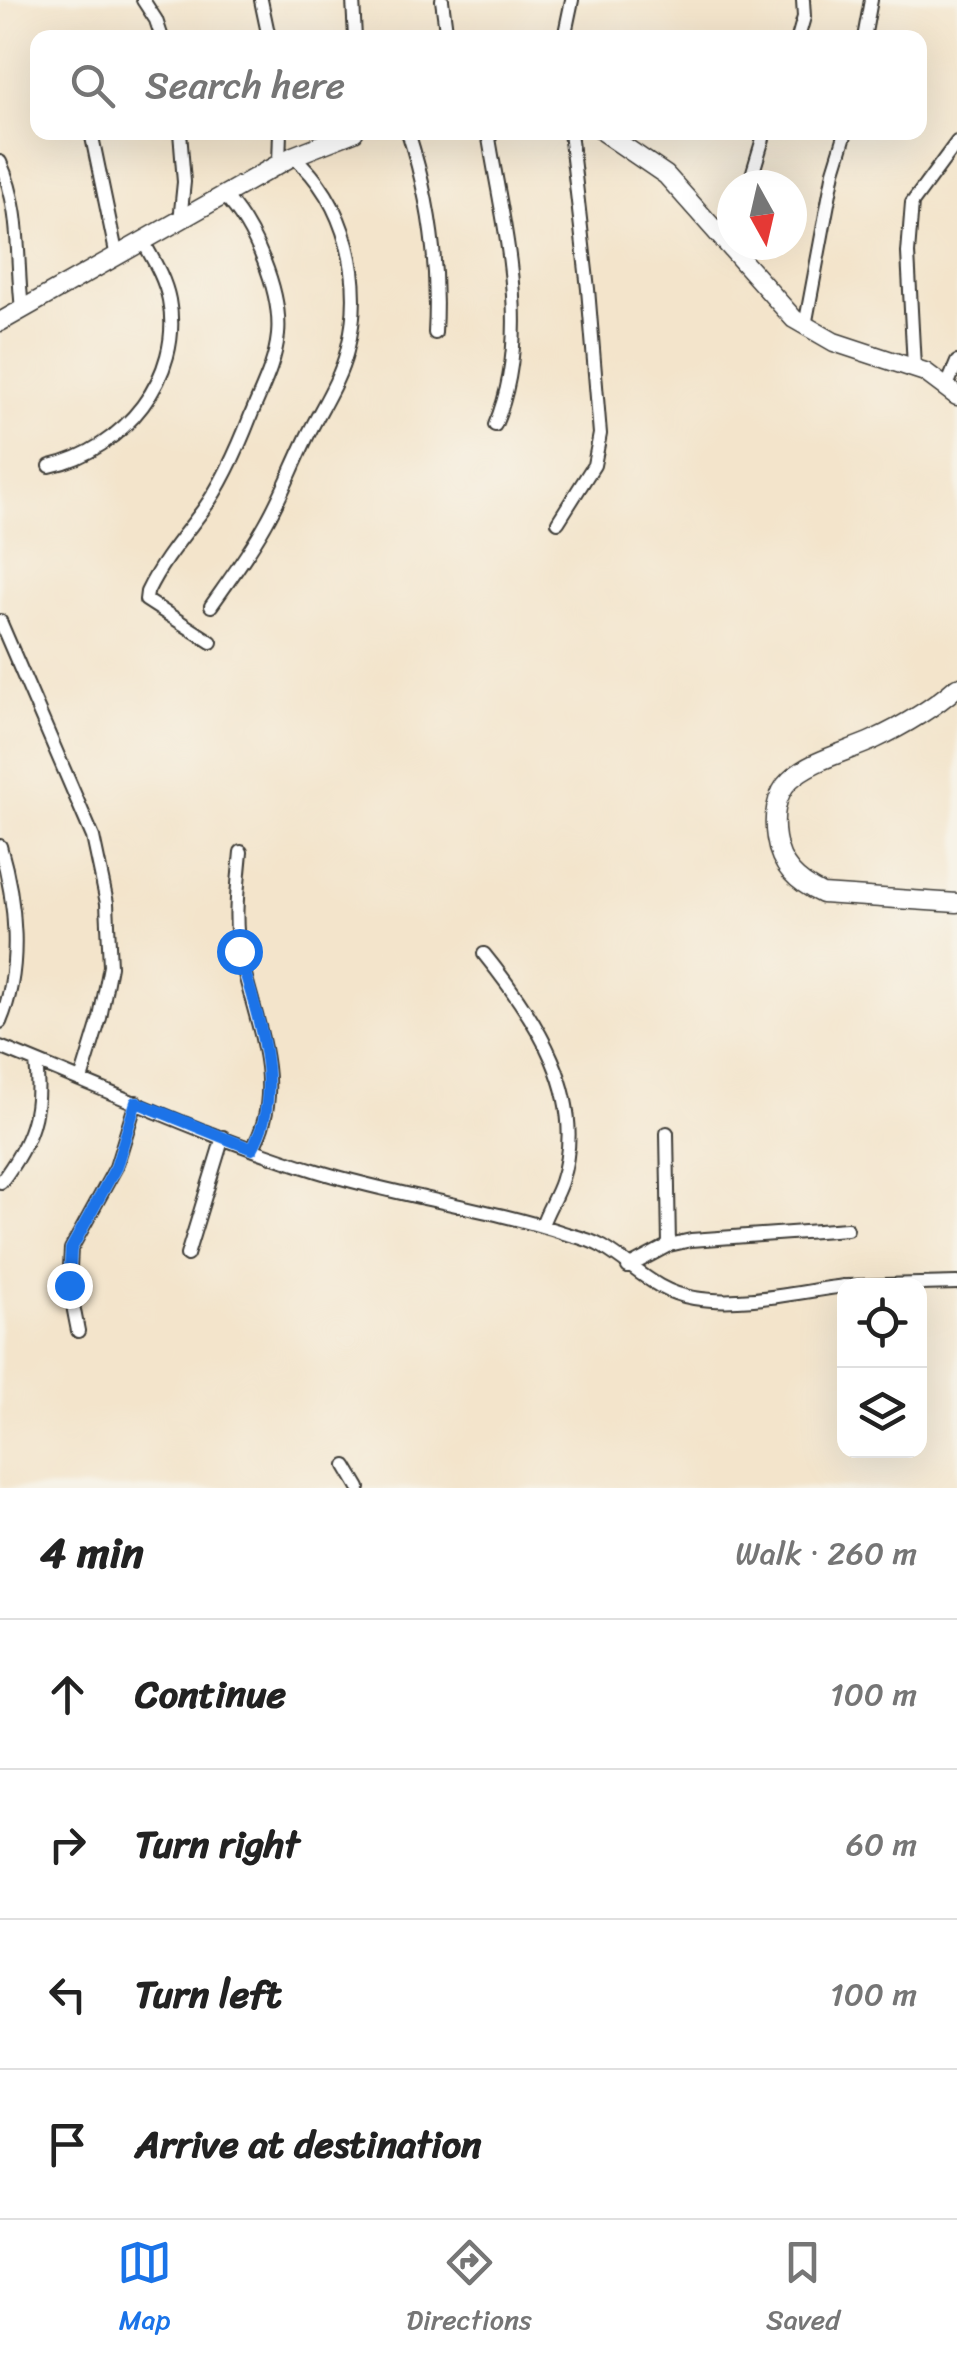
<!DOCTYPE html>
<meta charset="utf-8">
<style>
body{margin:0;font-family:Sriracha,sans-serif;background:#f6f6f6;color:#222}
.controls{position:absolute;right:30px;bottom:30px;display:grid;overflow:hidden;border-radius:20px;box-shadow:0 10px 40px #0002}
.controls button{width:90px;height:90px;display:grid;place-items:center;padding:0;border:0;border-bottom:2px solid #e0e0e0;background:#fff;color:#222;font:50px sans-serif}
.compass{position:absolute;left:717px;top:170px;width:90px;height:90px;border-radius:50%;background:#fff;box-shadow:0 10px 40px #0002;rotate:172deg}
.stop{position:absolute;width:30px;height:30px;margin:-22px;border:8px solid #1a73e8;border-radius:50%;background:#fff}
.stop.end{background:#1a73e8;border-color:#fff;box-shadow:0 2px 10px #0008}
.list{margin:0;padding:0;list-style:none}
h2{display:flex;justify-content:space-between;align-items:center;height:130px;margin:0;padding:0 40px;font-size:42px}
h2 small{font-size:32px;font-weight:400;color:#767676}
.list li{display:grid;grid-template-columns:65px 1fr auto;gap:30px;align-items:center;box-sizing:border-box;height:150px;padding:0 40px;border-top:2px solid #e0e0e0}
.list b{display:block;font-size:38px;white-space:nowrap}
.list em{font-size:32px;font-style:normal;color:#767676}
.icon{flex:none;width:55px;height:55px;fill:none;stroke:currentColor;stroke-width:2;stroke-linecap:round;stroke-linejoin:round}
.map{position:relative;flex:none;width:957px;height:1488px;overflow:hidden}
.search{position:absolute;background:#fff;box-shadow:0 10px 40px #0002;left:30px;right:30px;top:30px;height:110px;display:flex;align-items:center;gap:25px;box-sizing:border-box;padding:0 35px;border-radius:20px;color:#767676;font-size:38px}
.sheet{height:730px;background:#fff}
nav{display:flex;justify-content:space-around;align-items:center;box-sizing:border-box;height:140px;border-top:2px solid #e0e0e0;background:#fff;font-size:28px;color:#767676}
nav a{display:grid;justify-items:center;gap:5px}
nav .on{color:#1a73e8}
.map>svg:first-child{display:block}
</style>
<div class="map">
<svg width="957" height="1488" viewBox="0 0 957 1488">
<rect width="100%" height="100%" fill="#f7f3e8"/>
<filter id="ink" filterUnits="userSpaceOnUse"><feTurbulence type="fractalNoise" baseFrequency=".01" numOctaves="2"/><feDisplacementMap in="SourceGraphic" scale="20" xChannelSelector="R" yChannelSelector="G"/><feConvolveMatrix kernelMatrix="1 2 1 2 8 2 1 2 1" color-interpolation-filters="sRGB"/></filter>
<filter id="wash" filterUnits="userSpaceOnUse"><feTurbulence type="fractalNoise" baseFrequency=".0048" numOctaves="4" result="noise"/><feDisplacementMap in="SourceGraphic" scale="40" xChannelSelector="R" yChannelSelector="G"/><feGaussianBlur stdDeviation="2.25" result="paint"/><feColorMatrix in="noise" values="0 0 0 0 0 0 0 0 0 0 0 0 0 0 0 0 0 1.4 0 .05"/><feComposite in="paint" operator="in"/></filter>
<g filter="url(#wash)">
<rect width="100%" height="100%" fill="#f3e4cb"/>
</g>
<g filter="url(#ink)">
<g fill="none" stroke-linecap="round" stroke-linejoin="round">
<defs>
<path id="street" d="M143,0l13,20 6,18
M261,0l8,38
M353,0l2,38
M442,0l5,38
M564,38l8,-38
M798,38l6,-21 -1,-17
M864,38l7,-38
M91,132l26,125
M180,132l4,50 -4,39
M408,132c21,65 31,133 27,201
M488,132c15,95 46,201 7,293
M0,162c22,48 16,97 22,147
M279,163l1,-31
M749,185l16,-53
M719,232l13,-20
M805,326l29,-155 12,-39
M914,367l-6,-114 4,-50 45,-61
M947,386l10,-24
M50,466c73,-16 134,-89 119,-166 -4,-21 -15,-39 -25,-57
M558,522l36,-57 6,-31 -12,-145 -18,-157
M211,606c19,-27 39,-54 55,-83 15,-26 26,-55 39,-82 14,-30 34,-58 42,-90 18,-69 0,-148 -54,-195
M0,621l93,216 14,66 3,63 -10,52 -19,62
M211,642l-65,-42 1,-8c15,-31 35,-54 56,-82 20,-27 36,-64 48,-95 11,-27 24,-51 27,-80 4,-43 -24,-109 -54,-140
M0,846c16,55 23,122 0,176
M241,852c-3,34 -8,67 -1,101 13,65 49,134 12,196
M484,954c51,63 105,143 77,228 -5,15 -14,28 -19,43
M0,1047c105,42 209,91 317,124 83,26 169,36 250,63 12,3 26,7 36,13 32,19 52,45 91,51 48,8 103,-6 150,-12
M667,1133l2,112
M1,1182c30,-40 41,-69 35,-120
M187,1255l36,-118
M628,1267l41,-22 22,-5 156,-11
M846,1286l111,-3
M78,1331l-9,-46 2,-36 45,-82 20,-65
M346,1466l13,22"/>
<path id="secondary" d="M603,132l63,43 128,144 40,23 91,30 32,24
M0,322l293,-166 61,-24
M957,687c-25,22 -54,39 -84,53 -26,12 -62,20 -83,40 -15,14 -17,39 -14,58 4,28 21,44 46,56l135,9"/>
</defs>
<use href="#street" stroke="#3c3a36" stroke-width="16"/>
<use href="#secondary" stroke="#3c3a36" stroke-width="21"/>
<use href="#street" stroke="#fff" stroke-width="12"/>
<use href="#secondary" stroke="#fff" stroke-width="18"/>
</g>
</g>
<g fill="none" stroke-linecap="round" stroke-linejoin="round" filter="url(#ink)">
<path stroke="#1a73e8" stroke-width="12" d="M69,1285l2,-36 45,-82 20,-65 116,47c35,-60 4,-135 -13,-198"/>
</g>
</svg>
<div class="controls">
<button><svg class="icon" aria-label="locate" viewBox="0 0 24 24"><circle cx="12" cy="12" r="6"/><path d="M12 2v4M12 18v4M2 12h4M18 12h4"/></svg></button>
<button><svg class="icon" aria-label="layers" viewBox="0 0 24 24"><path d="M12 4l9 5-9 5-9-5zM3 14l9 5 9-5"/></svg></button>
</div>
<svg class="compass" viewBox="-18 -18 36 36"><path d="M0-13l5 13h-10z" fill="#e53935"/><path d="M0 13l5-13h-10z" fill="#767676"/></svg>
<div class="stop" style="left:239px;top:951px"></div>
<div class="stop end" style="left:69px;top:1285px"></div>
<div class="search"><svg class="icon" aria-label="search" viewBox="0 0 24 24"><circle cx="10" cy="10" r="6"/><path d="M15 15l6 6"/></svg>Search here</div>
</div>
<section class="sheet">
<h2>4 min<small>Walk · 260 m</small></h2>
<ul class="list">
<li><svg class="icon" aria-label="ahead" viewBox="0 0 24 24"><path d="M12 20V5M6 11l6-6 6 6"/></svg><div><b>Continue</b></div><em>100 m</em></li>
<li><svg class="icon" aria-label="right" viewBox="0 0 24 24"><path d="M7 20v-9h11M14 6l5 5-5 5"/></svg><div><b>Turn right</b></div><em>60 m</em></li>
<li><svg class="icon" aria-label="left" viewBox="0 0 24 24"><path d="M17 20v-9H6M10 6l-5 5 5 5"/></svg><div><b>Turn left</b></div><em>100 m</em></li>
<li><svg class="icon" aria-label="arrive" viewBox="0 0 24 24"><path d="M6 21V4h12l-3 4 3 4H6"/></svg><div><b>Arrive at destination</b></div></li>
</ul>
</section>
<nav>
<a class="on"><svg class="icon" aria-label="map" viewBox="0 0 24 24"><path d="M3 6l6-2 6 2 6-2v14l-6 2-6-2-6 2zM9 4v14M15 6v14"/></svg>Map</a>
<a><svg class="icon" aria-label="directions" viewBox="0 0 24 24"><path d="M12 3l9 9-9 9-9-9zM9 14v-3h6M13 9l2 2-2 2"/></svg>Directions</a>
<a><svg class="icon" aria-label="saved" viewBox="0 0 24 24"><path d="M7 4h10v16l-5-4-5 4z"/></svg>Saved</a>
</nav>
